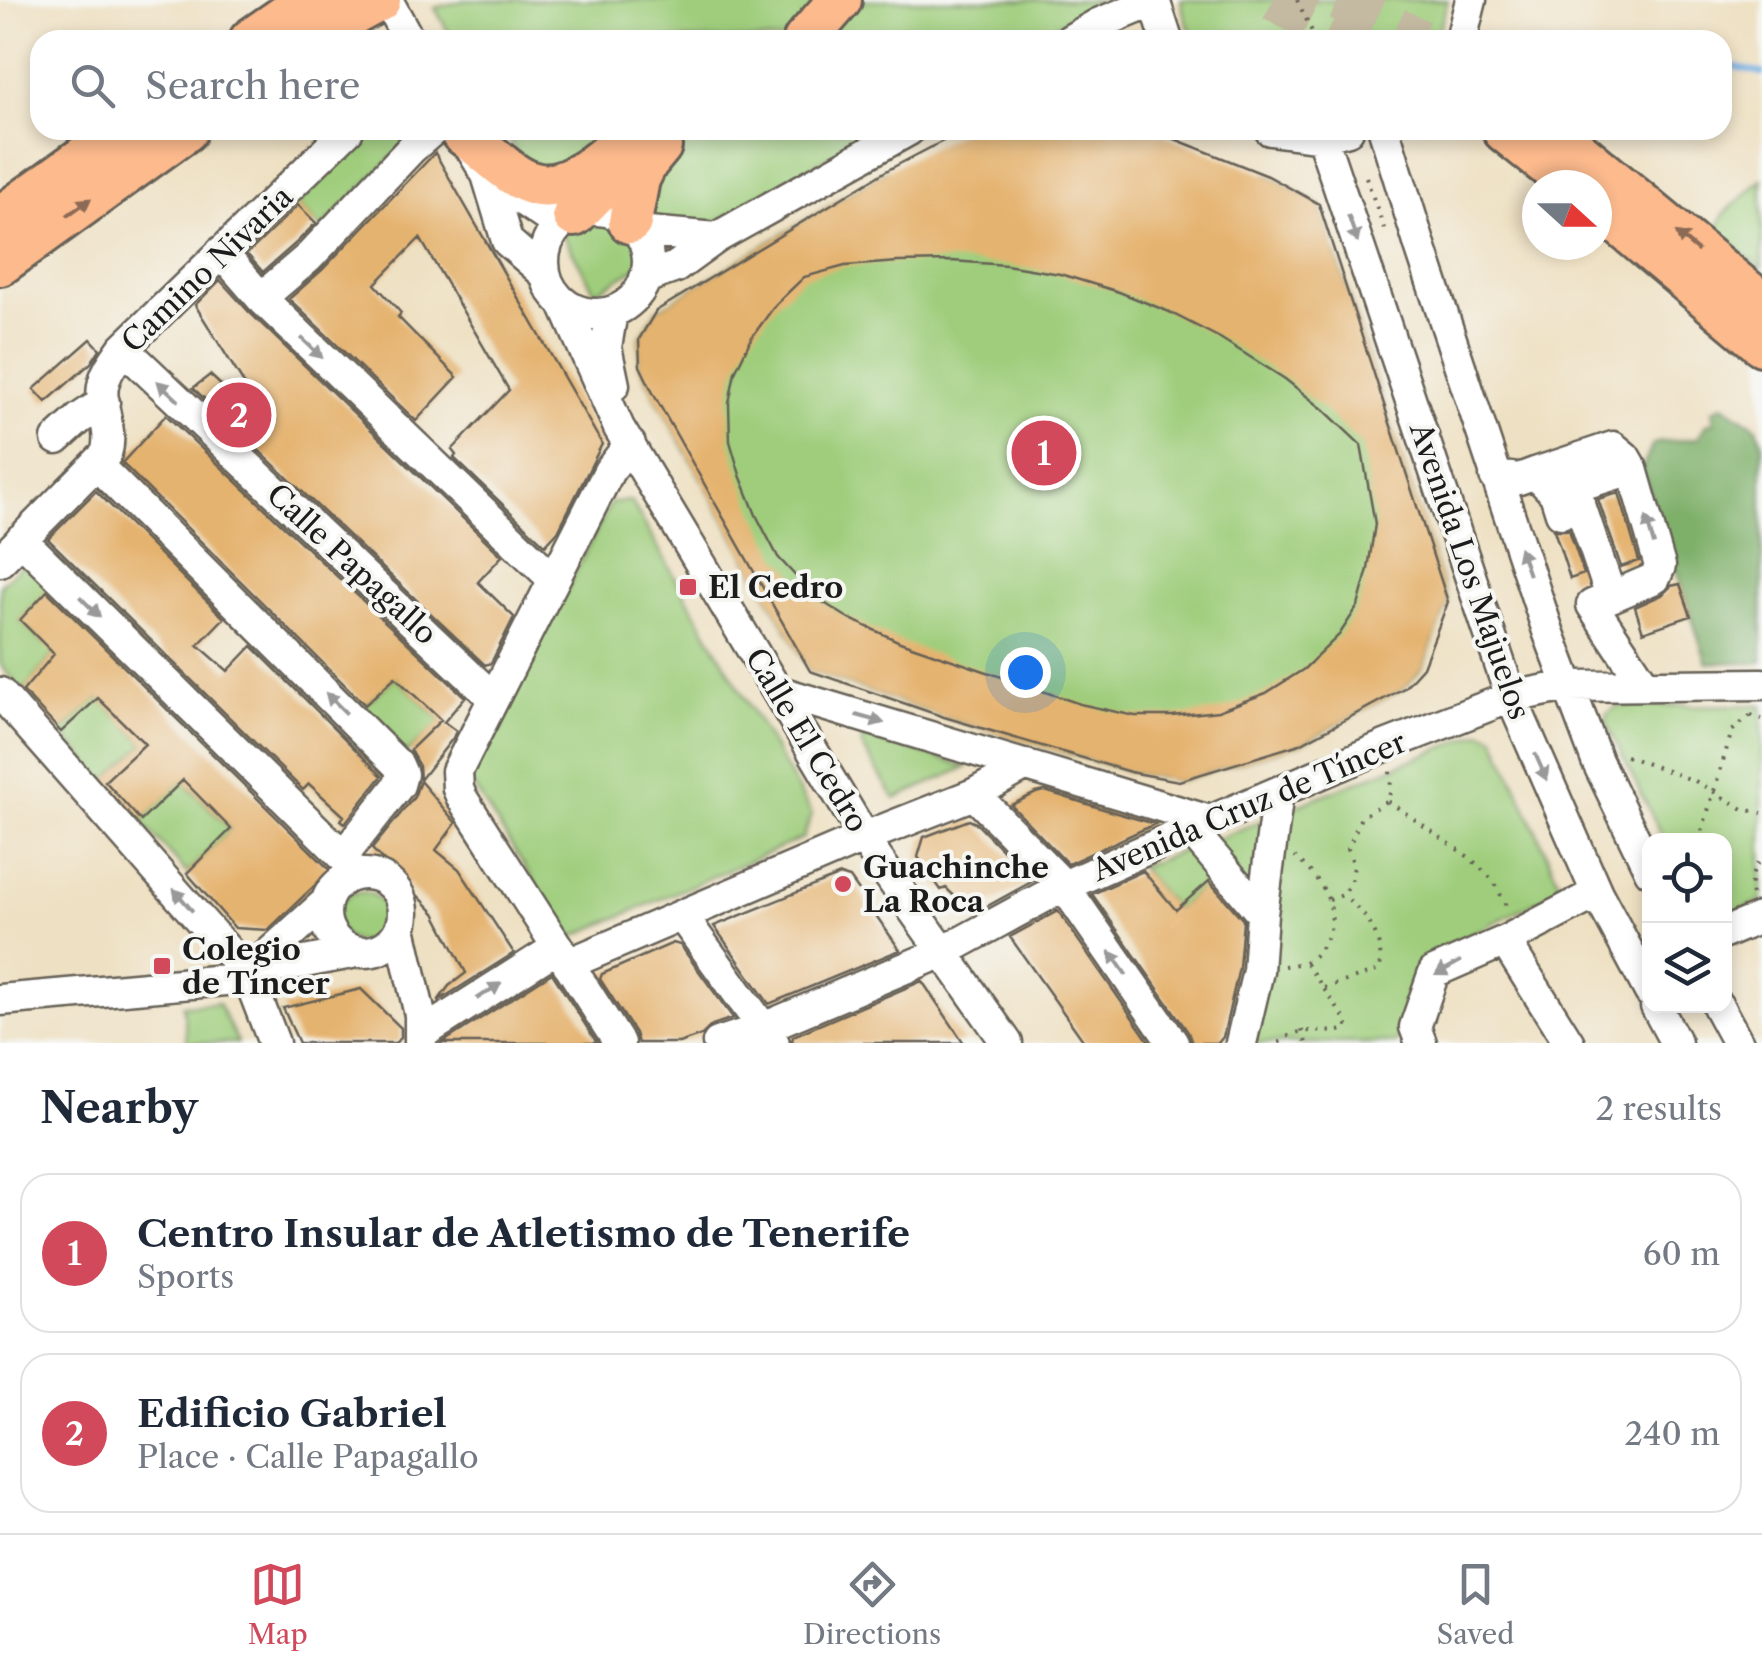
<!DOCTYPE html>
<meta charset="utf-8">
<style>
body{margin:0;font-family:"Libre Caslon Text",serif;background:#f2f2f3;color:#1f2937}
.controls{position:absolute;right:30px;bottom:30px;display:grid;overflow:hidden;border-radius:20px;box-shadow:0 5px 15px #0003}
.controls button{width:90px;height:90px;display:grid;place-items:center;padding:0;border:0;border-bottom:2px solid #e0e1e3;background:#fff;color:#1f2937;font:50px sans-serif}
.compass{position:absolute;left:1522px;top:170px;width:90px;height:90px;border-radius:50%;background:#fff;box-shadow:0 5px 15px #0003;rotate:111deg}
.you{position:absolute;left:1025px;top:672px;width:35px;height:35px;margin:-25px;border:8px solid #fff;border-radius:50%;background:#1a73e8;box-shadow:0 0 0 15px #1a73e833}
.badge{display:grid;place-items:center;width:65px;height:65px;border-radius:50%;background:#d1495b;color:#fff;font-size:32px;font-weight:700}
.pin{position:absolute;translate:-50% -50%;border:5px solid #fff;box-shadow:0 2px 10px #0006}
.list{margin:0;padding:0;list-style:none}
h2{display:flex;justify-content:space-between;align-items:center;height:130px;margin:0;padding:0 40px;font-size:42px}
h2 small{font-size:32px;font-weight:400;color:#747a83}
.list li{display:grid;grid-template-columns:65px 1fr auto;gap:30px;align-items:center;box-sizing:border-box;height:160px;margin:0 20px 20px;padding:0 20px;border:2px solid #e0e1e3;border-radius:30px}
.list b{display:block;font-size:38px;white-space:nowrap}
.list p{margin:0;font-size:32px;white-space:nowrap;color:#747a83}
.list em{font-size:32px;font-style:normal;color:#747a83}
.icon{flex:none;width:55px;height:55px;fill:none;stroke:currentColor;stroke-width:2;stroke-linecap:round;stroke-linejoin:round}
.map{position:relative;flex:none;width:1762px;height:1043px;overflow:hidden}
.search{position:absolute;background:#fff;box-shadow:0 5px 15px #0003;left:30px;right:30px;top:30px;height:110px;display:flex;align-items:center;gap:25px;box-sizing:border-box;padding:0 35px;border-radius:30px;color:#747a83;font-size:38px}
.sheet{height:490px;background:#fff}
nav{display:flex;justify-content:space-around;align-items:center;box-sizing:border-box;height:140px;border-top:2px solid #e0e1e3;background:#fff;font-size:28px;color:#747a83}
nav a{display:grid;justify-items:center;gap:5px}
nav .on{color:#d1495b}
.map>svg:first-child{display:block}
</style>
<div class="map">
<svg width="1762" height="1043" viewBox="0 0 1762 1043">
<rect width="100%" height="100%" fill="#f6f6f2"/>
<filter id="ink" filterUnits="userSpaceOnUse"><feTurbulence type="fractalNoise" baseFrequency=".01" numOctaves="2"/><feDisplacementMap in="SourceGraphic" scale="20" xChannelSelector="R" yChannelSelector="G"/><feConvolveMatrix kernelMatrix="1 2 1 2 8 2 1 2 1" color-interpolation-filters="sRGB"/></filter>
<filter id="wash" filterUnits="userSpaceOnUse"><feTurbulence type="fractalNoise" baseFrequency=".0048" numOctaves="4" result="noise"/><feDisplacementMap in="SourceGraphic" scale="40" xChannelSelector="R" yChannelSelector="G"/><feGaussianBlur stdDeviation="2.25" result="paint"/><feColorMatrix in="noise" values="0 0 0 0 0 0 0 0 0 0 0 0 0 0 0 0 0 1.4 0 .05"/><feComposite in="paint" operator="in"/></filter>
<g filter="url(#wash)">
<rect width="100%" height="100%" fill="#eee0c2"/>
<path fill="#9fcd7b" stroke="#5e744c" stroke-width="2.5" d="M465,0h635l-69,40h-578l-18,-32z
M1181,0h267l-12,40h-242l-12,-31z
M370,130h49l-97,99 -25,-25z
M504,130h371l-280,162z
M886,171l382,5 51,28 129,398 -25,65 -19,21 -104,56 -121,37 -49,-9 -186,-55 -134,-46 -156,-276 -14,-29 -1,-27 17,-28z
M1762,179v90l-46,-38 8,-17z
M631,501l181,313 -9,24 -233,100 -101,-159 142,-276z
M25,563l28,23 -33,34 24,24 34,-34 21,20 -33,35 -12,-11 -31,37 -23,-26v-80z
M395,677l47,44 -37,33 -45,-44z
M98,697l47,47 -40,37 -44,-49z
M1762,705v196l-37,15 -1,-75 -60,-1 -57,-116 -1,-10 12,-8z
M1482,732l13,5 67,152 -141,70 -25,84h-141l30,-233z
M862,736l24,5 81,26 -72,32 -33,-53z
M182,780l49,49 -44,44 -46,-52z
M1268,818l-11,80 -50,-55z
M1195,846l22,28 -41,36 -36,-43z
M336 917a25 25 0 1 1 50 0a25 25 0 1 1-50 0Z
M218,1003l20,40h-51l-4,-38z"/>
<path fill="#7fb06b" stroke="#4e6644" stroke-width="2.5" d="M1723,405l34,22 5,15v220l-55,1 -65,-194 11,-25c15,-4 29,-3 45,-6l8,-14 8,-2 -2,-11z"/>
<g fill="none" stroke-linecap="round" stroke-linejoin="round">
<path stroke="#74b0e5" stroke-width="6" d="M1722,64l40,9"/>
</g>
<g id="blocks">
<path fill="#e5b36f" fill-rule="evenodd" d="M964,130h188l116,46 51,28 129,398 -25,65 -19,21 -104,56 -121,37 -49,-9 -186,-55 -134,-46 -156,-276 -14,-29 -1,-27 17,-28 230,-140zM952,261l54,4 54,9 59,18 48,19 53,27 65,41 39,31 37,35 14,79 -7,45 -10,37 -19,29 -35,34 -38,24 -48,18 -46,5h-37l-55,-12 -180,-62 -52,-24 -33,-21 -37,-40 -22,-42 -16,-40 -10,-34 -1,-38 6,-31 17,-35 24,-33 28,-27 41,-11 53,-4z
M435,153l167,291 -44,87 -13,14 -91,-87 2,-3 -4,-5 57,-60 -89,-152 -45,46 26,29 -3,4 59,60 -41,44 -127,-122 33,-29z
M298,205l18,18 -20,20 -33,29 -16,-18z
M220,280l28,31 254,245 -24,26 36,35 -23,46 -6,2 -292,-277 17,-13 58,54 3,-2 -76,-122z
M91,339l9,10 -9,14 -45,39 -12,-13z
M166,415l299,282 -21,25 12,9 -3,7 -33,42 -1,-14 -9,-16 31,-30 -46,-43 -30,28 -243,-242z
M96,491l128,127 -26,27 30,26 24,-25 130,130 -37,47 -4,-3 3,-4 -35,-32 -6,6 -255,-251z
M1619,493l20,68 -18,6 -23,-68z
M1554,530h15l15,44 -14,5z
M1680,584l11,32 -48,16 -8,-25 27,-12 9,-9z
M47,591l281,277 2,3 -62,59 -33,-2 -48,-55 44,-44 -48,-49 -42,41 -36,-40 40,-37 -47,-46 -37,34 -38,-41 31,-37 -34,-34z
M420,781l36,42 -20,27 23,19 55,84 -76,48 11,-15 17,-13 -31,-60 -63,-64 42,-52z
M1045,791l68,21 42,12 -87,40 -57,-59 25,-12z
M969,820l7,3 57,58 -60,33 -27,-26 -5,2 -23,-33 6,-20z
M1143,871l33,39 33,-29 34,39 -4,48 -16,69 -5,6h-26l-4,-11 -96,-138z
M840,875l10,3 50,72 -131,54 -55,-78z
M1058,911l92,132h-65l-75,-106z
M673,943l7,2 53,73 -21,7 -10,10 -23,8h-41l-3,-10 -35,-54 2,-5z
M552,973l45,70h-155z
M922,981l42,62h-172l1,-7z
M361,989l40,39v10l-6,5h-96l-16,-35z"/>
</g>
</g>
<g filter="url(#ink)">
<use href="#blocks" fill-opacity="0" stroke="#666156" stroke-width="2.5"/>
<g fill="none" stroke-linecap="round" stroke-linejoin="round">
<path stroke="#c4b9a1" stroke-width="42" stroke-dasharray="42 21" stroke-linecap="butt" d="M1273,0l79,40
M1339,0l81,40"/>
<defs>
<path id="minor" d="M387,0l22,40
M1154,0l13,40
M1070,40l28,-16 56,-23
M1461,40l10,-40
M1270,130l52,7 26,-7
M1384,130l36,116 128,385 49,130 53,110
M1322,137l189,560 86,196 53,99
M469,145l18,30 20,66 38,33
M491,179l68,46
M544 262a52 52 0 1 1 104 0a52 52 0 1 1-104 0Z
M637,231l79,7
M221,252l40,46 292,281
M645,278l31,-11 40,-29 193,-108
M261,298l48,-41 103,-109 21,-18
M564,304l55,124 158,263 99,166 131,186
M612,312l-6,35 8,38
M123,348l370,350
M57,439l22,-20 25,-17
M96,464l302,301 4,9 -3,11 -56,71
M1535,473l78,-26 12,10 7,12
M1495,476l24,3 16,-6 20,21 6,19
M1574,487l58,-18 28,97 -5,12 -44,19
M1555,494l19,-7 37,110 -19,8 53,80
M21,539l322,317 12,19
M0,561l106,-107c8,-24 -7,-45 -3,-68 2,-14 12,-26 20,-38l225,-218
M777,691l433,130
M0,693l247,280 27,70
M974,794l90,92 109,157
M1191,830l71,84 -4,57 -17,72
M325 913a39 39 0 1 1 78 0a39 39 0 1 1-78 0Z
M1262,914l16,-122
M682,916l92,127
M400,928l20,87v28
M1724,933l38,-16
M1505,941l64,102
M568,964l297,-127 109,-43 52,-29
M250,971l75,-68
M0,1000l225,-20 22,-7 110,-21
M1656,1006l20,37
M1718,1006l20,37
M420,1035l138,-88
M619,1043l-157,-245 -4,-9 -1,-18 152,-300 21,-27
M718,1043l45,-15 180,-76 121,-66 146,-65 175,-75 126,-49 57,-11 194,-2
M1421,1043l-6,-16 19,-55 71,-31 92,-48"/>
<path id="highway" d="M251,40l42,-29 21,-11
M311,40l20,-14 48,-26
M805,40l35,-40
M1504,130l68,55
M1552,130l210,174
M462,133c54,40 72,80 139,27 17,-13 31,-26 53,-30
M1597,205l165,139
M574,215l46,-47
M0,218l122,-88
M630,222l8,-43 8,-16 14,-17
M0,264l186,-134"/>
</defs>
<use href="#minor" stroke="#666156" stroke-width="35"/>
<use href="#highway" stroke="#666156" stroke-width="48"/>
<path stroke="#666156" stroke-width="4" stroke-dasharray="2.5 8" stroke-linecap="butt" d="M1297,0l19,40
M1366,177l20,57
M1751,715l11,4
M1626,756l69,25 48,28 19,4
M1388,801l82,57 24,23 14,29
M1699,841l33,-110 19,-16 1,-6
M1752,895c-4,-14 2,-27 10,-38
M1329,900l14,-5 8,-13 3,-16 -6,-17 13,-32 27,-16 3,-12 -1,-18
M1284,966c7,-1 16,-2 23,-5 7,-4 12,-10 16,-16 22,-34 -2,-66 -28,-88
M1324,988l56,-18c4,-33 -13,-55 -37,-75
M1302,1030l4,13
M1279,1043c23,-21 42,-6 68,-14v-7l-42,-60"/>
<use href="#minor" stroke="#fff" stroke-width="30"/>
<use href="#highway" stroke="#fcba8d" stroke-width="42"/>
</g>
<defs><path id="oneway-solid" d="M-6-.8H1V-3.2L6.5 0L1 3.2V.8H-6Z" transform="scale(2.5)"/></defs>
<g fill="#8c6b54">
<use href="#oneway-solid" transform="translate(79 207) rotate(-36)"/>
<use href="#oneway-solid" transform="translate(1687 242) rotate(-140)"/>
</g>
<g fill="#999">
<use href="#oneway-solid" transform="translate(1353 229) rotate(71)"/>
<use href="#oneway-solid" transform="translate(312 348) rotate(44)"/>
<use href="#oneway-solid" transform="translate(168 391) rotate(-137)"/>
<use href="#oneway-solid" transform="translate(1650 531) rotate(-106)"/>
<use href="#oneway-solid" transform="translate(1524 561) rotate(-109)"/>
<use href="#oneway-solid" transform="translate(90 607) rotate(45)"/>
<use href="#oneway-solid" transform="translate(336 703) rotate(-135)"/>
<use href="#oneway-solid" transform="translate(870 719) rotate(16)"/>
<use href="#oneway-solid" transform="translate(1541 767) rotate(66)"/>
<use href="#oneway-solid" transform="translate(183 900) rotate(-131)"/>
<use href="#oneway-solid" transform="translate(1118 963) rotate(-125)"/>
<use href="#oneway-solid" transform="translate(1448 968) rotate(151)"/>
<use href="#oneway-solid" transform="translate(489 991) rotate(-33)"/>
</g>
</g>
<g fill="#d1495b" stroke="#f6f6f2" stroke-width="4">
<rect x="678" y="577" width="20" height="20" rx="5"/>
<circle cx="843" cy="884" r="10"/>
<rect x="152" y="956" width="20" height="20" rx="5"/>
</g>
<g text-anchor="middle" dominant-baseline="central" stroke-width="8" stroke-linejoin="round" paint-order="stroke">
<g font-size="30" fill="#1c1c1c" stroke="#f6f6f2">
<text transform="translate(207 269) rotate(-44)">Camino Nivaria</text>
<text transform="translate(352 564) rotate(43)">Calle Papagallo</text>
<text transform="translate(1470 571) rotate(71)">Avenida Los Majuelos</text>
<text transform="translate(807 740) rotate(59)">Calle El Cedro</text>
<text transform="translate(1249 806) rotate(-23)">Avenida Cruz de Tíncer</text>
</g>
<g font-size="30" font-weight="bold" fill="#1c1c1c" stroke="#f6f6f2" text-anchor="start">
<text x="708" y="587">El Cedro</text>
<text x="863" y="867">Guachinche<tspan x="863" dy="34">La Roca</tspan></text>
<text x="182" y="949">Colegio<tspan x="182" dy="34">de Tíncer</tspan></text>
</g>
</g>
</svg>
<div class="controls">
<button><svg class="icon" aria-label="locate" viewBox="0 0 24 24"><circle cx="12" cy="12" r="6"/><path d="M12 2v4M12 18v4M2 12h4M18 12h4"/></svg></button>
<button><svg class="icon" aria-label="layers" viewBox="0 0 24 24"><path d="M12 4l9 5-9 5-9-5zM3 14l9 5 9-5"/></svg></button>
</div>
<svg class="compass" viewBox="-18 -18 36 36"><path d="M0-13l5 13h-10z" fill="#e53935"/><path d="M0 13l5-13h-10z" fill="#747a83"/></svg>
<div class="you"></div>
<div class="pin badge" style="left:1044px;top:453px">1</div>
<div class="pin badge" style="left:239px;top:415px">2</div>
<div class="search"><svg class="icon" aria-label="search" viewBox="0 0 24 24"><circle cx="10" cy="10" r="6"/><path d="M15 15l6 6"/></svg>Search here</div>
</div>
<section class="sheet">
<h2>Nearby<small>2 results</small></h2>
<ul class="list">
<li><span class="badge">1</span><div><b>Centro Insular de Atletismo de Tenerife</b><p>Sports</p></div><em>60 m</em></li>
<li><span class="badge">2</span><div><b>Edificio Gabriel</b><p>Place · Calle Papagallo</p></div><em>240 m</em></li>
</ul>
</section>
<nav>
<a class="on"><svg class="icon" aria-label="map" viewBox="0 0 24 24"><path d="M3 6l6-2 6 2 6-2v14l-6 2-6-2-6 2zM9 4v14M15 6v14"/></svg>Map</a>
<a><svg class="icon" aria-label="directions" viewBox="0 0 24 24"><path d="M12 3l9 9-9 9-9-9zM9 14v-3h6M13 9l2 2-2 2"/></svg>Directions</a>
<a><svg class="icon" aria-label="saved" viewBox="0 0 24 24"><path d="M7 4h10v16l-5-4-5 4z"/></svg>Saved</a>
</nav>
